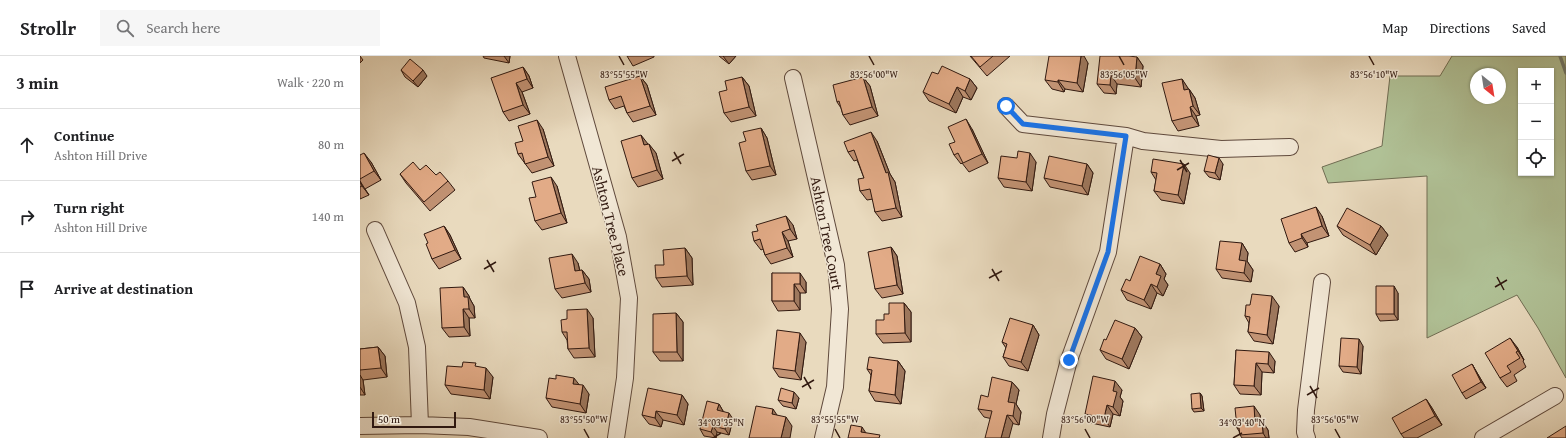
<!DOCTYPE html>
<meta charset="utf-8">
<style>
body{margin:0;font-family:"Gentium Book Plus",serif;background:#f6f6f6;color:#202124}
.controls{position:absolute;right:12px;top:12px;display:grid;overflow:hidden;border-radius:0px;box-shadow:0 1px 3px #0004}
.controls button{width:36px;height:36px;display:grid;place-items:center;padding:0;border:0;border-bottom:1px solid #e0e0e0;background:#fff;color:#202124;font:20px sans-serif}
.compass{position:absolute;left:1110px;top:12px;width:36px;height:36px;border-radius:50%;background:#fff;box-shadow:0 1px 3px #0004;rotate:150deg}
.scale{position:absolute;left:12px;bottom:10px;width:84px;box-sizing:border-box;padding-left:4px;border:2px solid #311910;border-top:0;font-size:11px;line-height:14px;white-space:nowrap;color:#311910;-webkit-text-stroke:3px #f1e7d5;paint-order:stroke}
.stop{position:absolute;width:12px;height:12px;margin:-9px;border:3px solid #1a73e8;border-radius:50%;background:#fff}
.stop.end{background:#1a73e8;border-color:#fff;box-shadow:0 1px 4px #0008}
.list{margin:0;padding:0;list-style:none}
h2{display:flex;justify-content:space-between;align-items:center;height:52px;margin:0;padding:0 16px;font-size:17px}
h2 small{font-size:13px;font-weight:400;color:#757577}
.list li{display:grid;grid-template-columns:26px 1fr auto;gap:12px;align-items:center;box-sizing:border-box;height:72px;padding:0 16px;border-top:1px solid #e0e0e0}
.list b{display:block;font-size:15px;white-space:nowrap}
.list p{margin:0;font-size:13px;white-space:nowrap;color:#757577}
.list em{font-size:13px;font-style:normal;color:#757577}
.icon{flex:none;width:22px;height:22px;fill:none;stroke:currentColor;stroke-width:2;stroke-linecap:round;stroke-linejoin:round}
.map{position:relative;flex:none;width:1206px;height:382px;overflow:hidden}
header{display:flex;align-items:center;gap:24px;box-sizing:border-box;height:56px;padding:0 20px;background:#fff;border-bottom:1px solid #e0e0e0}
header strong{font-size:19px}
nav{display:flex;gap:22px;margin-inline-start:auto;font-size:14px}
.search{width:280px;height:36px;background:#f6f6f6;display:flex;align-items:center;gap:10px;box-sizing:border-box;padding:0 14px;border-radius:0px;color:#757577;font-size:15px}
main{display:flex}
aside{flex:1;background:#fff}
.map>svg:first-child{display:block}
</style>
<header>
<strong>Strollr</strong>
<div class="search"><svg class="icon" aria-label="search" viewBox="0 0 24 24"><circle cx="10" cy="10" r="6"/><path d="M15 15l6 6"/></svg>Search here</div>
<nav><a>Map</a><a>Directions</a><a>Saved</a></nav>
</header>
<main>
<aside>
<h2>3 min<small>Walk · 220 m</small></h2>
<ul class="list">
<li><svg class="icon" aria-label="ahead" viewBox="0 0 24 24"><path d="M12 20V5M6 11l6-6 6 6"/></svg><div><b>Continue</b><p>Ashton Hill Drive</p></div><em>80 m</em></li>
<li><svg class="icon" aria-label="right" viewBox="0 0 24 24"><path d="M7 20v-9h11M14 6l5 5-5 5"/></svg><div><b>Turn right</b><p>Ashton Hill Drive</p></div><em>140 m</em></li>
<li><svg class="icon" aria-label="arrive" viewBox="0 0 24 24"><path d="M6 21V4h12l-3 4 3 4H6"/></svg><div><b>Arrive at destination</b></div></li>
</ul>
</aside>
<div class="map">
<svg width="1206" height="382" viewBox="0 0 1206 382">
<rect width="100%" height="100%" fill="#e9dabe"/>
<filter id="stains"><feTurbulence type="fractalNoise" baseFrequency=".005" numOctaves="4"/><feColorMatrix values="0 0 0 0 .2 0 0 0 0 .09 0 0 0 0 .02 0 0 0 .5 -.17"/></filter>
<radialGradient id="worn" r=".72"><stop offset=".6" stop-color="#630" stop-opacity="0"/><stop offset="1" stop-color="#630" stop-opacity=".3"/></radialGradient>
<path fill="#b0c196" stroke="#706d53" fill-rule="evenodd" d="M1092,0h114v322l-28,-50 -21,-33 -90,43v-162l-99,7 -6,-16 60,-21 8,-70h50zM1161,15h30v102h-30zM1116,18h24v24h-24z"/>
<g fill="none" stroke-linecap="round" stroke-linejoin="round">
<path stroke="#6f7a6d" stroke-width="3.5" d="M1200,0l6,17"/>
<defs>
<path id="minor" d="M207,0l51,181 11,61 -4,80 -9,60
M433,22l43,187 4,44 -5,78 -12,51
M646,50l17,18 103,12 17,5 78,8 69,-2
M15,174l32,73 10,44 3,78
M0,370l60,-1 49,2 70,11
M691,382l4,-24 14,-54 39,-108 18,-116
M947,382l-2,-6 1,-22 16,-128
M1123,382l72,-42"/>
</defs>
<use href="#minor" stroke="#5f493c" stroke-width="18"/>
<use href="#minor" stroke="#f1e7d5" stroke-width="16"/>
</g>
<path fill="#c29374" stroke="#311910" d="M0,0l3,4 -3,3z
M123,0h27l-1,7 -25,-5z
M267,0h27v1l-21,9z
M359,0h17l-7,8z
M610,0h40l-23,20z
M777,1l6,9 -2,21 -24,-3 -1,10 -12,-1 -7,-9z
M728,7l-5,29 -18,-3 -1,3 -12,-3 -7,-9z
M163,11l6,9 4,12 -11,4 8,22 -21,7 -6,-9z
M41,14l26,6 -9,11 -13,-10z
M578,18l32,5 7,9 -6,12 -8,-3 -7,16 -27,-12 -6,-9z
M280,20l7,9 9,30 -23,7 -6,-9 -3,-7 -9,3 -6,-9z
M382,21l7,9 7,30 -25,6 -7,-9 3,-23z
M503,21l7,9 8,30 -28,9 -7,-10 -2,-7 -4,-6z
M822,23l6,10h1l6,9 5,17 -4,1 3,10 -21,5 -6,-10z
M401,72l6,10 9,37 -24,5 -6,-9z
M183,73l11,37 -22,7 -14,-19 5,-13z
M612,73l16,34 -19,9 -7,-9 -1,1 -7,-9 1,-13z
M517,85l13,33 5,8 7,35 -20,4 -7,-9 -2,-13 -6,1 -7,-9 4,-13 -7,-18 -3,1 -6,-9z
M288,88l8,9 7,26 -25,8 -6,-9z
M0,99l11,7 10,18 -16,9 4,6 -9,4z
M676,106l-4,29 -28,-4 -6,-9z
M727,108l6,9 -5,22 -38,-8 -6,-9z
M863,108l-3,16 -11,-3 -5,-6z
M791,116l39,1 -6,31 -23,-4 -7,-9 2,-11z
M40,118l36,1 12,6 7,9 -25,21 -24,-28z
M197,130l10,37 -25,7 -7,-9 1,-24z
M962,160l7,20 -22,7 1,4 -13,5 -6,-9z
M433,169l4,14 -9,2 5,16 -22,7 -6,-9 -2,-6 -2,1 -7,-9z
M84,170l6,9 11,24 -22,10 -7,-10 -4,-16z
M977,170h44l7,9 -12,20 -33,-20z
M882,187l6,10 -1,8 6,9 -2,12 -29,-4 -6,-9z
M531,191l6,9 6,38 -21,4 -7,-9z
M325,192l7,10 1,27 -31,2 -6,-9 8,-13z
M218,207l2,8 2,-1 7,9 2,13 -29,6 -7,-9z
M800,208l6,10 -2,5 4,6 -5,11 -6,-3 -6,16 -24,-9 -6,-10 9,-9z
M412,217l34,9v11h-6v17l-22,1 -6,-10z
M103,231l6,9 1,3 4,7 1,12h-6l1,18 -21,1 -7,-9z
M1038,237v27l-18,1 -4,-7z
M544,247l7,9v30l-28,1 -7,-9 13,-20z
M890,249l29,1 -6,38 -19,-3 -6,-9 1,-9 -4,-7z
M316,257l7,9v39h-23l-7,-9z
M233,262l2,39 -21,1 -6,-9 -1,-9 -5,-8z
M673,269l6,10 -11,36 -19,-5 -6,-9 3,-9 -4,-6z
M775,272l7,9 -13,32 -23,-10 -6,-9 6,-10z
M446,286l-5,38 -22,-3 -6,-9z
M1003,290l-2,28 -18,-2 -4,-6z
M18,291l7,9 2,21 -24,3 2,15h-5v-46z
M1157,291l7,13 -1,1 3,6 -12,8 3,6 -10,6 -7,-9z
M876,294l39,11 -1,12 -12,-1 -1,23 -21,-1 -6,-9z
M538,305l7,10 -4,33 -26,-3 -6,-10 2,-16 -4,-6z
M1112,308l4,7 10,17 -20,11 -4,-6z
M102,311h16l15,10 -3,22 -39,-5 -6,-9z
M652,326l7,8 -3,14 5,8 -2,13 -35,-8 -6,-8z
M219,329l10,9 -3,19 -34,-6 -6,-9z
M762,334l-2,7 3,4 -3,15 -7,-2 -3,13 -19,-4 -6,-9z
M840,337l2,3 2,15 -10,1 -2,-3z
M322,339l6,9 -4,21 -21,-5 -2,7 -12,-3 -7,-9z
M439,342l-3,11 -13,-3 -5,-6z
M1066,343l6,9 10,17 -25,13h-13l-3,-4z
M359,348l4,7 10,8 -4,16 -12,-3 -1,6 -12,-2 -4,-7z
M900,359l1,6h1l6,9 1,8h-27l-2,-3 -1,-4 -2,-3z"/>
<path fill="#9e785e" stroke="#311910" d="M144,0h6l-1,7z
M363,0h13l-7,8z
M721,0h3l4,7 -5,29 -6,-9z
M777,1l6,9 -2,21 -6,-9z
M163,11l6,9 4,12 -6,-9z
M63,14l4,6 -9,11 -5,-6z
M751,19l6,9 -1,10 -6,-9z
M280,20l7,9 9,30 -6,-9z
M382,21l7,9 7,30 -7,-9z
M503,21l7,9 8,30 -6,-9z
M610,23l7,9 -6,12 -6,-9z
M822,23l6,9 3,11 -7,-9z
M698,24l7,9 -1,3 -6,-10z
M156,27l6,9 8,22 -7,-9z
M597,31l6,10 -7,16 -7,-9z
M829,33l6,9 5,17 -7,-9z
M830,51l6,9 3,10 -7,-10z
M606,63l6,10 16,34 -6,-9z
M177,64l6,9 11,37 -6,-9z
M401,72l6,10 9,37 -6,-9z
M511,76l6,9 13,33 5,8 7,35 -6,-9 -10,-35z
M281,79l7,9 -4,1z
M289,88l7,9 7,26 -6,-9z
M4,97l7,9 10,18 -7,-9z
M670,97l6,9 -4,29 -6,-9z
M859,102l4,6 -3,16 -5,-7z
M727,108l6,9 -5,22 -6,-9z
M824,108l6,9 -6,31 -6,-9z
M191,121l6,9 10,37 -6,-10z
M0,125l5,8 4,6 -7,-9z
M956,151l6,9 7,20 -7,-10z
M426,160l7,9 4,14 -7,-10z
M84,170l6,9 11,24 -6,-9z
M1021,170l7,9 -12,20 -6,-10z
M422,176l6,9 5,16 -6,-9z
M941,178l6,9 1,4 -6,-9z
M882,187l6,10 -1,8 6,9 -2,12 -7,-9 -5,-13z
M531,191l6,9 6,38 -6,-9z
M325,192l7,10 1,27 -6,-9z
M212,198l6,9 4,18 -7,-10z
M800,208l6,10 -2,5 4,6 -5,11 -6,-9 -1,-13z
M222,214l7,9 2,13 -6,-9z
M440,217l6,9v11l-6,-9z
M434,228l6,9v17l-6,-9z
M791,228l6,9 -6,16 -7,-9z
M1034,230l4,7v27l-4,-6z
M103,231l6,9 1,3 4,7 1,12 -6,-9 -5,-12z
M912,240l7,10 -6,38 -6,-9z
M544,247l7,9v30l-6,-9z
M103,253l6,9 1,18 -6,-9z
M227,253l6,9 2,39 -6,-9z
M316,257l7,9v39l-6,-9z
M673,269l6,10 -11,36 -7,-9z
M775,272l7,9 -13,32 -7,-10z
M440,277l6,9 -5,38 -6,-9z
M1150,282l7,9 7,13 -6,-9z
M999,283l4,7 -2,28 -4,-7z
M18,291l7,9 2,21 -6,-9z
M909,296l6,9 -1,12 -6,-9z
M538,305l7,10 -4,33 -6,-9z
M896,307l6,9 -1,23 -7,-9z
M1112,308l4,7 10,17 -5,-6z
M126,312l7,9 -3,22 -6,-9z
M0,319l3,5 2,15 -5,-8z
M214,322l7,9 -8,-3z
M755,325l7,9 -2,7 3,4 -3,15 -7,-9v-16z
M652,326l7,8 -3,14 5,8 -2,13 -6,-9 -5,-14z
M223,329l6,9 -3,19 -6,-9z
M434,336l5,6 -3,11 -4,-6z
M840,337l2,3 2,15 -3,-3z
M322,339l6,9 -4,21 -7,-10z
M1066,343l6,9 10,17 -7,-9z
M359,348l4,7 -1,5 -5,-6z
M747,349l6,9 -3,13 -6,-9z
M894,350l6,9 2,16 -7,-9z
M413,353l6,9 -7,-4z
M296,355l7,9 -2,7 -6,-9z
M369,357l4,6 -4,16 -4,-6z
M647,359l6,8 -4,15h-8z
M426,361l6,9 -2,12h-9z
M902,365l6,9 1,8h-3l-3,-5z
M353,370l4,6 -1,6 -5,-6z
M502,371l6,9 -7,-4z"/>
<path fill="#e2ab87" stroke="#311910" d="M611,0h22l-13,11z
M689,0h32l-4,27 -19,-3v2l-13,-2z
M740,0h29l8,1 -2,21 -24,-3 -1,10 -13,-1z
M50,3l13,11 -10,11 -12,-11z
M582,10l28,13 -5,12 -8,-4 -8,17 -26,-12 9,-20 6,2z
M163,11l4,12 -11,4 7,22 -20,7 -12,-34z
M280,20l10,30 -23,7 -6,-17 -12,4 -4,-13z
M382,21l7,30 -25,6 -5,-21 8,-2 -2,-9z
M503,21l9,30 -29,8 -4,-14 -2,1 -4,-17z
M822,23l2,11 5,-1 4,17 -3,1 2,9 -20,5 -10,-38z
M606,63l16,35 -19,9 -5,-10 -4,2 -5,-11 6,-2 -7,-15z
M177,64l11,37 -23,7 -3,-11 -4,1 -3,-11 8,-2 -5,-15z
M401,72l9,38 -24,5 -7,-28 7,-2 -3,-9z
M511,76l15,41 2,-1 8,36 -21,4 -5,-23 -10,2 -2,-12 6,-1 -10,-28 -6,2 -4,-10z
M281,79l3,10 5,-1 8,26 -25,8 -11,-37z
M658,95l12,2 -4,29 -28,-4 3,-22 16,2z
M4,97l10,18 -14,8v-24z
M848,99l11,3 -4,15 -11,-2z
M689,100l38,8 -5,22 -38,-8z
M793,103l31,5 -6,31 -24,-4 3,-18 -6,-1z
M53,106l7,8 6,-5 10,10 4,-3 8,9 -24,21 -24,-28z
M191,121l10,36 -26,8 -6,-23 7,-1 -4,-15z
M0,126l2,4 -2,1z
M956,151l6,19 -21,8 1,4 -13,5 -8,-24z
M987,152l34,18 -11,19 -33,-19z
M426,160l4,13 -8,3 5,16 -22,7 -5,-16 -6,2 -2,-9 6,-1 -2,-6z
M84,170l11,24 -23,9 -6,-15 2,-1 -4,-9z
M860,185l22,2 -3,17 7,1 -2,12 -28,-4z
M531,191l6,38 -22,4 -7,-37z
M325,192l2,28 -31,2 -1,-13h9l-1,-15z
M212,198l3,17 7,-1 3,13 -30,6 -6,-31z
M780,200l20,8 -4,10 5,2 -4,11 -6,-3 -7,16 -23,-10 5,-11 4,2z
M412,217h28v11h-6v17h-22z
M1016,230h18v28h-18z
M103,231l1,10h4l1,12h-6l1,18 -22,1 -2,-40z
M892,238l20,2 -5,39 -19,-3 2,-15 -5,-1 1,-11h4z
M529,247h15l1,30 -29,1v-14h8v-6h5z
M227,253l2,39 -21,1 -1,-17h-5l-1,-12 6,-1v-9z
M316,257l1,39h-24v-38z
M650,262l23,7 -12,37 -18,-5 4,-13 -5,-2z
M755,264l20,8 -13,31 -22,-9 4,-11 2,1z
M417,274l23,3 -5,38 -22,-3z
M981,282l18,1 -2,28 -18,-1z
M1150,282l8,13 -2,1 4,6 -13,8 4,6 -11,6 -15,-25z
M18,291l3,21 -21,2v-21z
M876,294l33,2 -1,12 -12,-1 -2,23 -20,-1z
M509,301l29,4 -3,34 -26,-4 3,-21 -5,-1z
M103,306l13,1 -1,3 11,2 -2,22 -39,-5 2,-19 15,1z
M1112,308l9,18 -19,11 -10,-18z
M196,319l18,3 -1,6 10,1 -3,19 -34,-6 3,-20 7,1z
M733,320l22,5 -2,10 4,1 -4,15 -6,-2 -3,13 -19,-4z
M632,321l20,5 -4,20 7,1 -2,13 -6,-1 -6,23h-16l7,-27 -14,-2 3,-14 7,2z
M288,332l34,7 -5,20 -21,-4 -1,7 -13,-3z
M421,332l13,4 -2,11 -14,-3z
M840,337l1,15 -9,1 -1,-15z
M1066,343l9,17 -34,18 -9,-16z
M347,345l12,3 -2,6 12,3 -4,16 -12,-3 -2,6 -11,-3z
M396,350l17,3 -1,5 14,3 -5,21h-32z
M894,350l1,16 7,-1 1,12 -23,2 -1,-7h-2l-2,-20z
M491,369l11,2 -1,5 19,3 -1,3h-31z
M1206,370v12h-19z"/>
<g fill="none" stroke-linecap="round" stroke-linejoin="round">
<path stroke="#1a73e8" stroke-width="5" d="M646,50l17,18 103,12 -18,116 -39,108"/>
</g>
<path fill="none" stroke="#311910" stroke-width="1.5" d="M259,0l5,9M509,0l5,9M759,0l5,9M1009,0l5,9M314,96l7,12M820,104l7,12M312,105l12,-7M817,114l12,-7M127,204l7,12M124,213l12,-7M632,213l7,12M1137,221l7,13M629,222l13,-7M1135,231l12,-7M444,321l7,12M950,330l7,12M442,331l12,-7M947,339l12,-7M224,373l5,9M475,373l5,9M725,373l5,9M975,373l5,9M353,382l8,-5M873,382l9,-5"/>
<g text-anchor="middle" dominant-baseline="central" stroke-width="3" stroke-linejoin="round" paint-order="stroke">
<g font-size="15" fill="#311910" stroke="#f1e7d5">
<text transform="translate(251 165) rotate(76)">Ashton Tree Place</text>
<text transform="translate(467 177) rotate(79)">Ashton Tree Court</text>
</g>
</g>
<g font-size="10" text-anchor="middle" fill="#311910" stroke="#f1e7d5" stroke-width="3" stroke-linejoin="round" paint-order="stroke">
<text x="264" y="22">83°55'55"W</text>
<text x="514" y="22">83°56'00"W</text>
<text x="764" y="22">83°56'05"W</text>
<text x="1014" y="22">83°56'10"W</text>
<text x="224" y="367">83°55'50"W</text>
<text x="475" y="367">83°55'55"W</text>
<text x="725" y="367">83°56'00"W</text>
<text x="975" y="367">83°56'05"W</text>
<text x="361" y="370">34°03'35"N</text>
<text x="882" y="370">34°03'40"N</text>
</g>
<rect width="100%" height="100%" filter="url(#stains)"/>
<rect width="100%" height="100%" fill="url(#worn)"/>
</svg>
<div class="controls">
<button>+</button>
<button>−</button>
<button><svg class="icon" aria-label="locate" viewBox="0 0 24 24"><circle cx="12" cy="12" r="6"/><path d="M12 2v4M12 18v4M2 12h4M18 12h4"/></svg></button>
</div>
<svg class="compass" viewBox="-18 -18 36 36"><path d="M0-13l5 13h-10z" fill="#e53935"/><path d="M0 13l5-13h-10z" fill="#757577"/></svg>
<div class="scale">50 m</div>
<div class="stop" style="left:646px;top:50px"></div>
<div class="stop end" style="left:709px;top:304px"></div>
</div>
</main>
